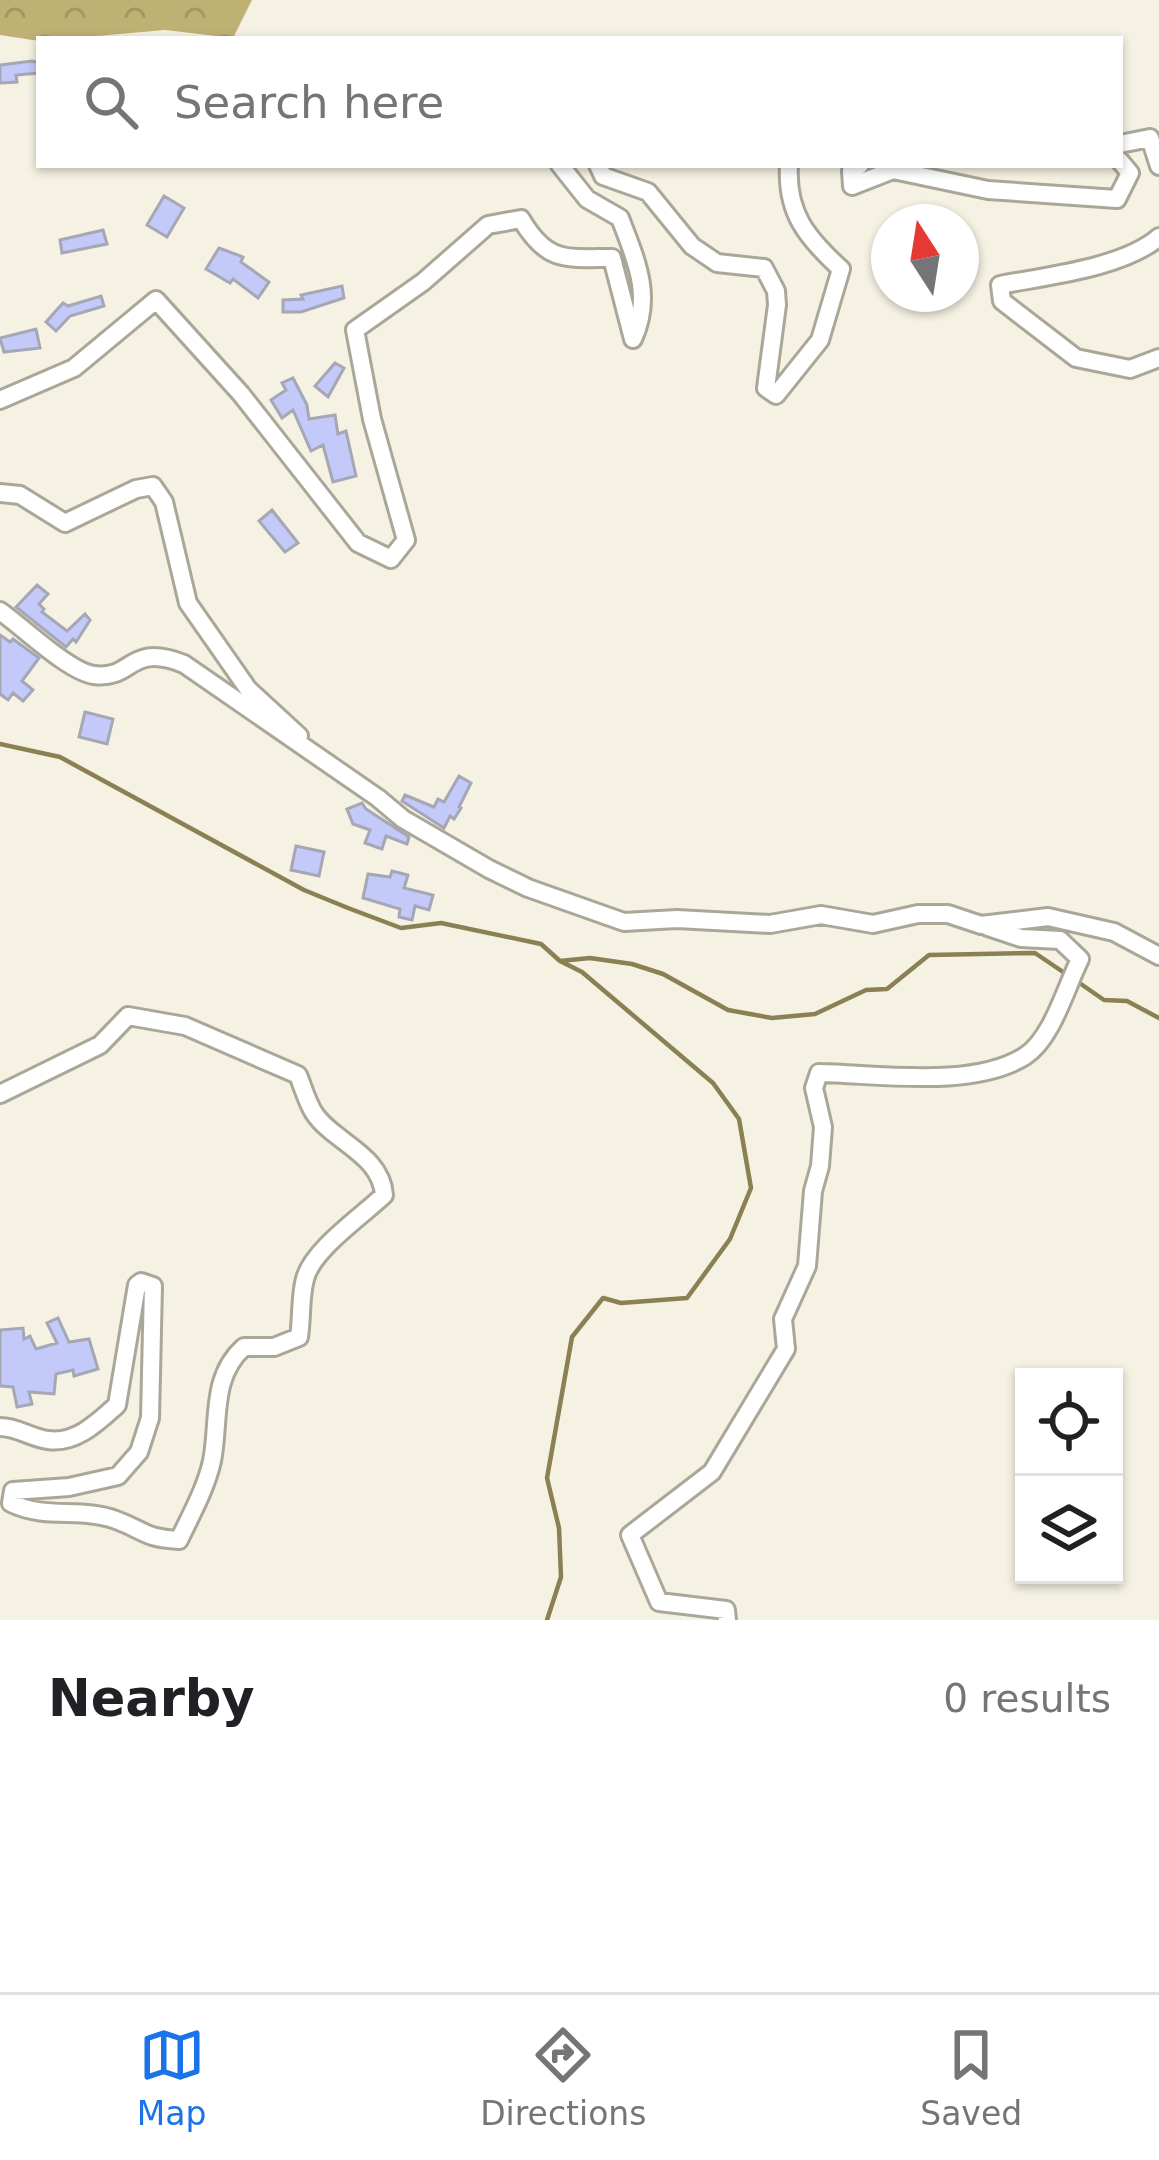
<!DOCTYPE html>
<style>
body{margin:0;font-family:"DejaVu Sans",sans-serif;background:#f2f2f2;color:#202124}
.controls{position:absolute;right:36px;bottom:36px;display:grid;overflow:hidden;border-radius:0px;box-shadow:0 3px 9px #0004}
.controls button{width:108px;height:108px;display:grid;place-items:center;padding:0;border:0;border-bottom:3px solid #e0e0e0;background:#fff;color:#202124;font:60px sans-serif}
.compass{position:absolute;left:871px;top:204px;width:108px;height:108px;border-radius:50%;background:#fff;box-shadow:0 3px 9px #0004;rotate:348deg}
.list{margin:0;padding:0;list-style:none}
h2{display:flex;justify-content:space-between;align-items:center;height:156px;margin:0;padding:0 48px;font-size:51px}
h2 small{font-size:39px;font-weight:400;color:#757577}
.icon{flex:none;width:66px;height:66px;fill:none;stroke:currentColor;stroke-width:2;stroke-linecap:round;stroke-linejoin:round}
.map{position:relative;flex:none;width:1159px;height:1620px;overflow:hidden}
.search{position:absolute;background:#fff;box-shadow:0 3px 9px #0004;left:36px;right:36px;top:36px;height:132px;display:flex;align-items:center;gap:30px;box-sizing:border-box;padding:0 42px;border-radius:0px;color:#757577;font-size:45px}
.sheet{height:372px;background:#fff}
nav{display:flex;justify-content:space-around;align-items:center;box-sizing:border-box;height:168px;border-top:3px solid #e0e0e0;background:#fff;font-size:33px;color:#757577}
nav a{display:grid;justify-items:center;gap:6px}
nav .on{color:#1a73e8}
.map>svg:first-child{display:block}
</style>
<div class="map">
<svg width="1159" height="1620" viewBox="0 0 1159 1620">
<defs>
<pattern id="forest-crowns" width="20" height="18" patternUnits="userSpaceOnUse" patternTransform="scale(3)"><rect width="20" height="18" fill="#bfb174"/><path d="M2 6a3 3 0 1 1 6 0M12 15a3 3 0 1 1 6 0" fill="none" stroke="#a39763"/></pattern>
</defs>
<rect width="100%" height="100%" fill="#f5f2e3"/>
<path fill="url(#forest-crowns)" d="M0,0h252l-19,38 -68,-8 -126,11 -39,-6z"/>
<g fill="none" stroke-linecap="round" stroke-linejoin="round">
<path stroke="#8a8053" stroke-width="4.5" d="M0,744l60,13 244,133 44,18 53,20 40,-5 100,21 19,17 22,11 131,111 26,36 12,69 -21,51 -43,59 -66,5 -18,-5 -31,39 -25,141 12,50 2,49 -14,43
M560,961l30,-3 42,6 31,10 65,36 44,8 43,-4 51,-24 21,-1 42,-34 106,-2 34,23
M1078,982l26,18 23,1 32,17"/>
</g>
<path fill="#c3c9f8" stroke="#a5a7b5" stroke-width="3" d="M32,61l7,2v10l-23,2 1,7 -17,1v-18z
M164,196l20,12 -17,29 -20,-12z
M103,230l4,14 -45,9 -2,-13z
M219,248l24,9 -2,5 28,20 -11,16 -25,-19 -3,4 -24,-14z
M342,286l2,12 -43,14h-18v-12l20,-1 -2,-4z
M101,296l3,10 -34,10 -14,15 -10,-9 17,-19 5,3z
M36,329l4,19 -36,4 -4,-14z
M335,363l9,5 -16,29 -13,-11z
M293,378l14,27 2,14 26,-4 3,19 8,-3 10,45 -23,6 -10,-37 -12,6 -18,-41 -11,8 -11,-18 15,-10 -4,-7z
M272,510l26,33 -13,9 -26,-31z
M37,585l11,9 -9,10 5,5 -2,3 25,19 18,-17 5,6 -14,22 -3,-3 -7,8 -50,-40z
M0,635l10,7 3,-3 26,19 -17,23 11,9 -10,11 -10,-8 -5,7 -8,-6z
M85,712l28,7 -6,25 -28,-7z
M459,776l12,7 -12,24 2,1 -7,11 -4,-3 -6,12 -42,-27 3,-6 29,12 4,-8 6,3z
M362,803l4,6 43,28 -2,7 -21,-8 -4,13 -17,-6 5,-13 -17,-6 -6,-15z
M296,846l28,6 -5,24 -28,-6z
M392,871l16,4 -4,13 29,7 -4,15 -14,-4 -3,14 -13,-3 1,-8 -37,-11 5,-24 22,3z
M58,1318l11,24 20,-3 9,30 -24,7 -1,-6 -17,4 -2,20 -25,-2 3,12 -15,3 -4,-20 -13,-1v-56l23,-2 1,11 6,-3 6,13 21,-6 -10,-20z"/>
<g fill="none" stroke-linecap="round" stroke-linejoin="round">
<defs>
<path id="minor" d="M1120,144l30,-6 9,28
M598,165l5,11 45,16 44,54 25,17 47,5 12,23 1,14 -11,83 10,7 44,-55 21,-71c-34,-31 -55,-56 -52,-104
M860,165l-9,6 1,15 41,-16 95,20 129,9 13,-26 -10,-12
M1159,237c-36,31 -113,39 -159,48l2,16 74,57 54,11 29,-11
M0,400l74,-32 82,-68 85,94 117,149 33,16 15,-19 -34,-121 -17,-89 68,-48 65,-57 33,-6c26,44 44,39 91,39l21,81c20,-43 3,-79 -13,-121l-33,-19 -27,-34
M0,493l20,2 45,28 71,-34 17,-3 11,16 24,101 60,86 51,47
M0,611c23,16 69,61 94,64 40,5 34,-33 90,-11l194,134 25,21 86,50 39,19 96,34 53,-3 93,5 51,-9 52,9 45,-10h30l33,11 67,-8 66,15 45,24
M0,1094l100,-49 28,-29 57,10 113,49c5,12 9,27 16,38 19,29 67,41 70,82 -23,22 -72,55 -79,84 -5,18 -3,39 -6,58l-25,10h-30c-34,30 -24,74 -32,114 -6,27 -21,54 -33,79 -36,-2 -33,-9 -63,-20 -34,-13 -71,0 -105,-17l2,-12 56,-4 49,-11 21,-24 11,-34 3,-132 -12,-4 -4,3 -20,120c-19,17 -41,39 -69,35 -17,-2 -30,-13 -48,-13
M727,1620l-1,-10 -67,-8 -29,-67 82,-63 74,-123 -3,-30 24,-53 6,-75 7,-25 3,-39 -9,-39 5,-15c60,1 154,16 206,-17 27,-17 41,-69 55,-97l-20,-19 -39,-2 -33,-11"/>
</defs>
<use href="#minor" stroke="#aaa799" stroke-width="22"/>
<use href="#minor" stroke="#fff" stroke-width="16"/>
</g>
</svg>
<div class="controls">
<button><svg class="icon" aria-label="locate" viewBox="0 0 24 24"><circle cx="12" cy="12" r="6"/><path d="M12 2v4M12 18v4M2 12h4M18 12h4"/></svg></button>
<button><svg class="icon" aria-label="layers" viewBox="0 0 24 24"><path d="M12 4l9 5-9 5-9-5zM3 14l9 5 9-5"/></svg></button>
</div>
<svg class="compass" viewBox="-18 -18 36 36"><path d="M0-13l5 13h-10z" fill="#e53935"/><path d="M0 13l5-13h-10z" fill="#757577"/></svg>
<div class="search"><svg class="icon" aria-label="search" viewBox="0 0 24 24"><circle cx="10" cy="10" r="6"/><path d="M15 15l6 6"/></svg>Search here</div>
</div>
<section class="sheet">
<h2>Nearby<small>0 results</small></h2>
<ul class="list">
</ul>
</section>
<nav>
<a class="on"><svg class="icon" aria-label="map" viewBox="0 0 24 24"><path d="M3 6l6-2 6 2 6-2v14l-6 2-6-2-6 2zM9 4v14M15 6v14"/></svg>Map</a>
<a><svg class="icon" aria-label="directions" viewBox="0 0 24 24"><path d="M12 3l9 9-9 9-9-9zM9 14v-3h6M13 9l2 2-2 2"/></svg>Directions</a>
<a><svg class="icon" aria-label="saved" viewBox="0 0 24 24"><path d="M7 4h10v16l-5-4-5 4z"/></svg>Saved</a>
</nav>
